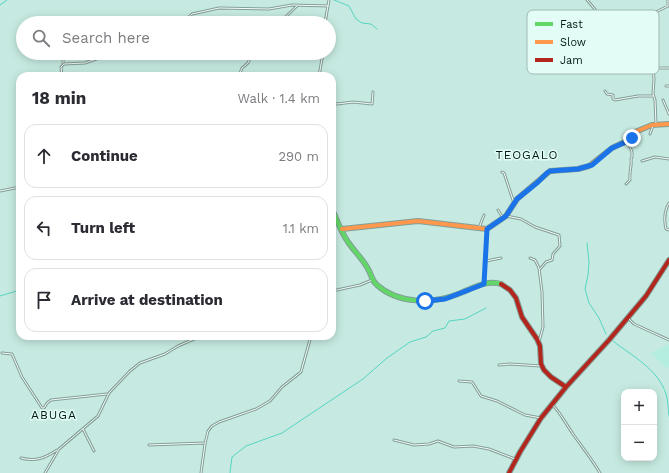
<!DOCTYPE html>
<meta charset="utf-8">
<style>
body{margin:0;font-family:"Work Sans",sans-serif;background:#f7f7f7;color:#2b2b33}
.controls{position:absolute;right:12px;bottom:12px;display:grid;overflow:hidden;border-radius:8px;box-shadow:0 2px 10px #0003}
.controls button{width:36px;height:36px;display:grid;place-items:center;padding:0;border:0;border-bottom:1px solid #e1e1e2;background:#fff;color:#2b2b33;font:20px sans-serif}
.stop{position:absolute;width:12px;height:12px;margin:-9px;border:3px solid #1a73e8;border-radius:50%;background:#fff}
.stop.end{background:#1a73e8;border-color:#fff;box-shadow:0 1px 4px #0008}
.list{margin:0;padding:0;list-style:none}
h2{display:flex;justify-content:space-between;align-items:center;height:52px;margin:0;padding:0 16px;font-size:17px}
h2 small{font-size:13px;font-weight:400;color:#7c7c81}
.list li{display:grid;grid-template-columns:26px 1fr auto;gap:12px;align-items:center;box-sizing:border-box;height:64px;margin:0 8px 8px;padding:0 8px;border:1px solid #e1e1e2;border-radius:12px}
.list b{display:block;font-size:15px;white-space:nowrap}
.list em{font-size:13px;font-style:normal;color:#7c7c81}
.icon{flex:none;width:22px;height:22px;fill:none;stroke:currentColor;stroke-width:2;stroke-linecap:round;stroke-linejoin:round}
.map{position:relative;flex:none;width:669px;height:473px;overflow:hidden}
.search{position:absolute;background:#fff;box-shadow:0 2px 10px #0003;left:16px;top:16px;width:320px;height:44px;display:flex;align-items:center;gap:10px;box-sizing:border-box;padding:0 14px;border-radius:22px;color:#7c7c81;font-size:15px}
.panel{position:absolute;background:#fff;box-shadow:0 2px 10px #0003;left:16px;top:72px;width:320px;height:268px;border-radius:12px}
.map>svg:first-child{display:block}
</style>
<div class="map">
<svg width="669" height="473" viewBox="0 0 669 473">
<rect width="100%" height="100%" fill="#c6eae1"/>
<path fill="#b3eee0" d="M669,344v23l-3,1 -15,-15z"/>
<g fill="none" stroke-linecap="round" stroke-linejoin="round">
<path stroke="#55d5c0" stroke-width="1" d="M334,0l15,6 7,13 6,4 9,1 6,5
M0,5l7,-5
M587,243l2,19 -1,13 -3,14 4,14 10,15 7,16
M0,296l20,-6
M613,341c19,15 45,28 53,53 2,6 2,15 3,22
M230,473l2,-16 14,-11 36,-13 81,-54 24,-21 23,-16 16,-5 7,-6 12,-3 4,-7 16,-2 21,-11"/>
<defs>
<path id="street" d="M587,0l12,14 9,15 3,2c18,-4 18,5 27,16 4,4 9,7 14,10l2,22 -1,15 2,6 1,24
M182,23l10,-9 27,-6 50,1 23,-4 36,1
M279,23l18,-17
M325,23l4,-23
M571,36l8,-3 4,-5 19,-7
M653,58l3,-23 -1,-10 1,-13 12,-6v-6
M63,63v-10
M653,65l3,3h13
M62,76l-1,-9 3,-3 21,-1 28,-10
M239,76l3,-8 6,-5 4,-10
M319,76l4,-23
M666,86h3
M605,91l2,3 6,1v4l2,1 23,-4h15
M663,100l6,14
M332,102l5,2 16,-2 19,2 1,-12
M650,134l3,-8
M642,161l13,-4 14,2
M502,172l2,1 10,30
M626,184l4,-4c-1,-8 2,-13 1,-21l1,-2v-5l-4,-10
M0,191l20,-4
M669,203c-5,8 -5,17 -3,26l3,1
M498,210l5,8
M506,216l15,3 14,8 24,8 1,11 -7,8 -1,6 -6,2 -6,7
M479,228l5,-13
M530,258l5,2 4,8 3,24 1,35 -4,15
M486,261l15,-3
M484,284l3,-55
M332,291l28,-6 12,-5
M628,318l6,6 35,16
M2,353l10,1 10,23 20,31h2l3,-5 4,-3 56,-6
M499,365l11,-1 31,2
M459,381l13,1 9,14 16,5 28,14 16,3
M553,405c8,9 13,19 20,29 9,13 19,25 27,39
M83,429l11,22
M394,440l20,5 15,-1 9,-3 16,6 19,-1 16,3 26,10
M149,445l55,-2
M21,458c15,4 24,0 36,-8
M45,473l14,-24 39,-33 11,-23 21,-22 10,-8 25,-9 13,-8 23,-10
M201,473l4,-29 3,-13 4,-5 7,-4 37,-13 14,-8 12,-14 19,-15 10,-36"/>
<path id="fast" d="M332,209c5,11 9,23 16,33 6,9 15,17 20,27 4,6 3,11 9,16 21,19 56,19 81,9 14,-5 29,-15 43,-10"/>
<path id="slow" d="M342,229l76,-8 69,8 19,-13 11,-17 33,-28 28,-2 11,-3 23,-18 19,-9 4,-7 17,-7 17,-1"/>
<path id="jam" d="M501,284l9,6 6,8 6,19 15,22 3,7 1,18 3,6 7,7 15,10
M509,473l11,-21 21,-34 25,-31 43,-47 37,-44 23,-36"/>
</defs>
<use href="#street" stroke="#829f98" stroke-width="3"/>
<use href="#fast" stroke="#829f98" stroke-width="6"/>
<use href="#slow" stroke="#829f98" stroke-width="6"/>
<use href="#jam" stroke="#829f98" stroke-width="6"/>
<use href="#street" stroke="#f6fcfa" stroke-width="1"/>
<use href="#fast" stroke="#63d668" stroke-width="4"/>
<use href="#slow" stroke="#ff974d" stroke-width="4"/>
<use href="#jam" stroke="#b3261e" stroke-width="4"/>
</g>
<g fill="none" stroke-linecap="round" stroke-linejoin="round">
<path stroke="#1a73e8" stroke-width="5" d="M425,301l20,-2 39,-15 3,-55 19,-13 11,-17 21,-17 9,-9 3,-2 28,-2 14,-4 20,-17 16,-7 4,-3"/>
</g>
<g text-anchor="middle" dominant-baseline="central" stroke-width="3" stroke-linejoin="round" paint-order="stroke">
<g font-size="12" letter-spacing="1" fill="#011a16" stroke="#e3fdf6">
<text x="527" y="155">TEOGALO</text>
<text x="54" y="415">ABUGA</text>
</g>
</g>
<rect x="527" y="10" width="132" height="64" rx="6" fill="#e3fdf6" stroke="#9fb9b3" stroke-width="1"/>
<rect x="535" y="22" width="18" height="4" fill="#63d668"/>
<rect x="535" y="40" width="18" height="4" fill="#ff974d"/>
<rect x="535" y="58" width="18" height="4" fill="#b3261e"/>
<g font-size="11" fill="#011a16">
<text x="560" y="28">Fast</text>
<text x="560" y="46">Slow</text>
<text x="560" y="64">Jam</text>
</g>
</svg>
<div class="controls">
<button>+</button>
<button>−</button>
</div>
<div class="stop" style="left:425px;top:301px"></div>
<div class="stop end" style="left:632px;top:138px"></div>
<div class="search"><svg class="icon" aria-label="search" viewBox="0 0 24 24"><circle cx="10" cy="10" r="6"/><path d="M15 15l6 6"/></svg>Search here</div>
<section class="panel">
<h2>18 min<small>Walk · 1.4 km</small></h2>
<ul class="list">
<li><svg class="icon" aria-label="ahead" viewBox="0 0 24 24"><path d="M12 20V5M6 11l6-6 6 6"/></svg><div><b>Continue</b></div><em>290 m</em></li>
<li><svg class="icon" aria-label="left" viewBox="0 0 24 24"><path d="M17 20v-9H6M10 6l-5 5 5 5"/></svg><div><b>Turn left</b></div><em>1.1 km</em></li>
<li><svg class="icon" aria-label="arrive" viewBox="0 0 24 24"><path d="M6 21V4h12l-3 4 3 4H6"/></svg><div><b>Arrive at destination</b></div></li>
</ul>
</section>
</div>
